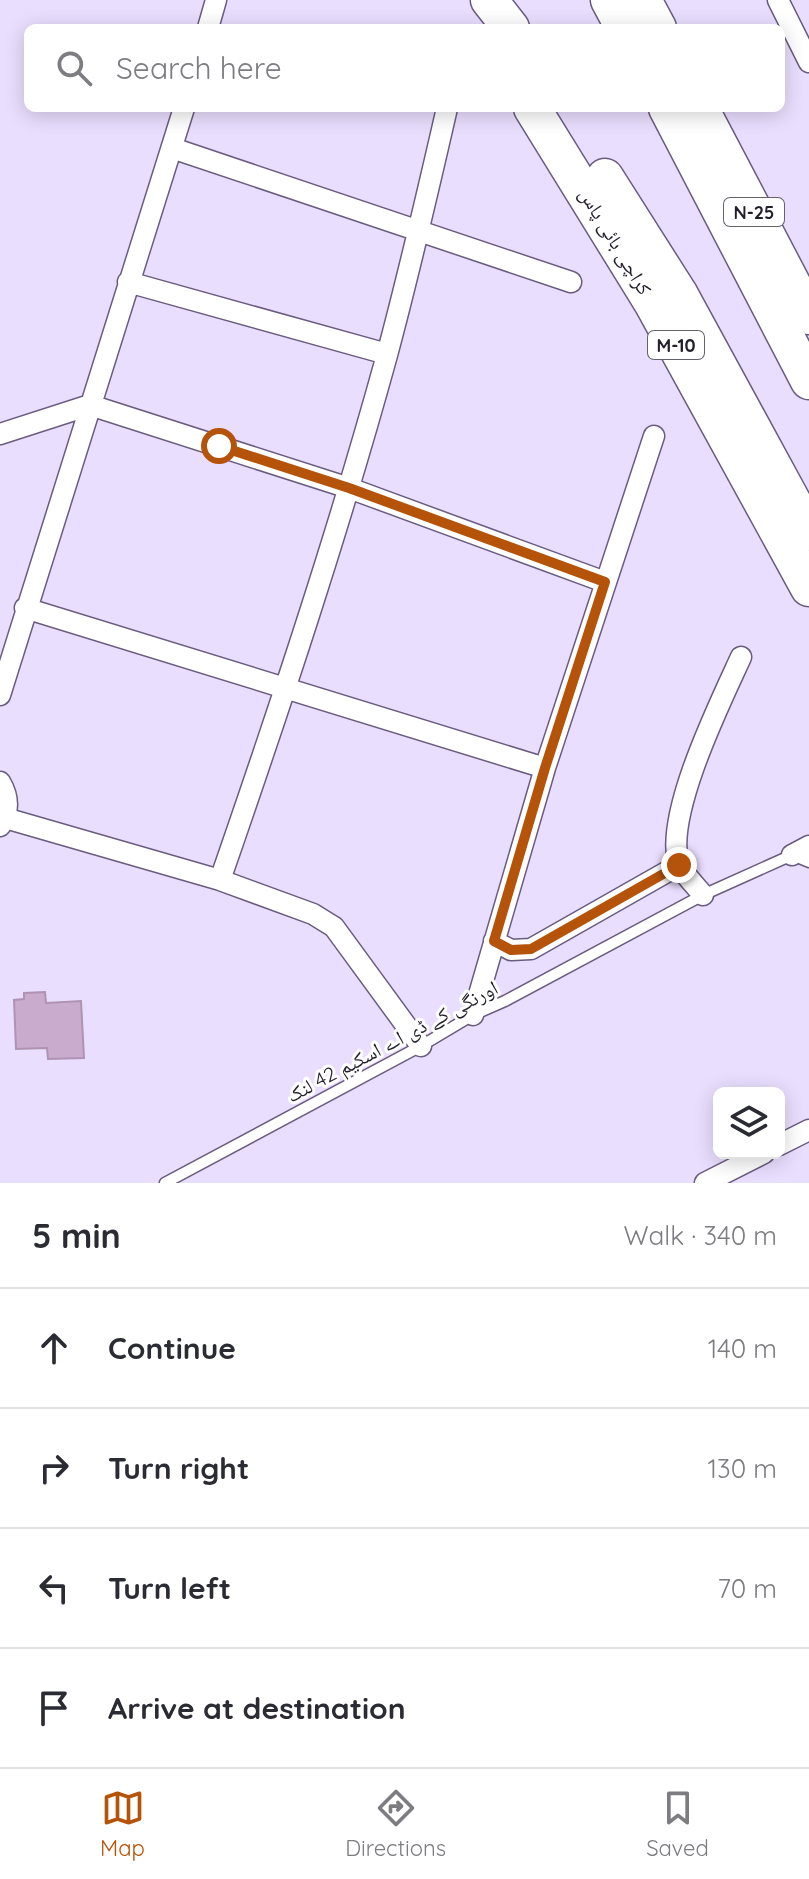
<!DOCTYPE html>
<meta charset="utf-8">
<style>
body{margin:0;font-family:Quicksand,"Noto Naskh Arabic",sans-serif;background:#f7f7f7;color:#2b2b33}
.controls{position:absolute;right:24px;bottom:24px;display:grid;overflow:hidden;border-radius:12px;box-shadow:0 4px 20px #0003}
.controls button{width:72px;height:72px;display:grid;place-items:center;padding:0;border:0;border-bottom:2px solid #e1e1e2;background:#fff;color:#2b2b33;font:40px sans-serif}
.stop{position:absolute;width:24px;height:24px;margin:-18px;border:6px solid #b45309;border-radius:50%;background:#fff}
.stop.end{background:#b45309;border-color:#fff;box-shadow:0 2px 8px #0008}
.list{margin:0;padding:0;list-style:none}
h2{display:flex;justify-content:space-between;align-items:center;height:104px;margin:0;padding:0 32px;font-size:34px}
h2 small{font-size:26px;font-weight:400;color:#7c7c81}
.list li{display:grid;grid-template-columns:52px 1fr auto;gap:24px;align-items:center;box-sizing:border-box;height:120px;padding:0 32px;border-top:2px solid #e1e1e2}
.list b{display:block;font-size:30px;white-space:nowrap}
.list em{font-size:26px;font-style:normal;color:#7c7c81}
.icon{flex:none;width:44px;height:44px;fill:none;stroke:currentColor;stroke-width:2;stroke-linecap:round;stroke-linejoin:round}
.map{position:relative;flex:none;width:809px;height:1183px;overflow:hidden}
.search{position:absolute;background:#fff;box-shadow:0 4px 20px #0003;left:24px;right:24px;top:24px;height:88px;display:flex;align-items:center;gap:20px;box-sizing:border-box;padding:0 28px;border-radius:12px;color:#7c7c81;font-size:30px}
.sheet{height:584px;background:#fff}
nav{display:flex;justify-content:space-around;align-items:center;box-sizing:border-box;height:112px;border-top:2px solid #e1e1e2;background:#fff;font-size:22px;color:#7c7c81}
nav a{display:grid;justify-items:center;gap:4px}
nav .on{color:#b45309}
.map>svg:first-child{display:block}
</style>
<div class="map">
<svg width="809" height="1183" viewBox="0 0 809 1183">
<rect width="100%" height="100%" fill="#eadefe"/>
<path fill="#c8abcd" stroke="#af93b3" stroke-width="2" d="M45,992l1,11 35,-2 3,57 -36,1 -1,-11 -31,1 -2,-49 10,-1v-6z"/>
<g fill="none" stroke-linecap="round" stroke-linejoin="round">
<defs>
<path id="lane" d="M165,1183l256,-137 52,-31 32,-14 198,-106 89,-40 17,7"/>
<path id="street" d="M778,0l31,62
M208,28l8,-28
M172,148l399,134
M128,282l259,72
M0,434l90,-29 259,83 256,94
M25,608l520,160
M0,695l184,-587
M0,782c9,15 9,30 0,44
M5,818l215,62 93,34 21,13 87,119
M792,855l17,-9
M220,880c60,-173 118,-347 167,-525 22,-82 41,-164 60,-247
M703,895c-8,-10 -21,-22 -25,-34 -12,-49 42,-158 63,-204
M494,941l17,9 20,-1 148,-84
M473,1015l72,-247 109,-332
M779,1145l30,-15
M705,1183l59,-30"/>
<path id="highway" d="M489,0l22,28
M609,0l15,28
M643,0l15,28
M532,108l121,196 156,284
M667,108l142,273
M700,108l109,208
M605,177l75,118 129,237"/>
</defs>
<use href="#lane" stroke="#6a5c7f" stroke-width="13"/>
<use href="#street" stroke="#6a5c7f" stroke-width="23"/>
<use href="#highway" stroke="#6a5c7f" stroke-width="39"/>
<use href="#lane" stroke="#fff" stroke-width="10"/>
<use href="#street" stroke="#fff" stroke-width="20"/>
<use href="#highway" stroke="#fff" stroke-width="36"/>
</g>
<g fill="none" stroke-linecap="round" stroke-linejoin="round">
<path stroke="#b45309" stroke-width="10" d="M219,446l130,42 256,94 -60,186 -51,173 17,9 20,-1 148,-84"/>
</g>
<g text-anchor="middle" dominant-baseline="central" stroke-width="6" stroke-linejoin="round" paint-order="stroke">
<g fill="#fff" stroke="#65626b" stroke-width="2">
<rect x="724" y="198" width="60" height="28" rx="6"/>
<rect x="648" y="331" width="56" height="28" rx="6"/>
</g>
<g font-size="18" font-weight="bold" fill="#231e2c">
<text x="754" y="212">N-25</text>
<text x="676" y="345">M-10</text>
</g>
<g font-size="20" fill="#231e2c" stroke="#fff">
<text transform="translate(616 241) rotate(59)">کراچی بائی پاس</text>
<text transform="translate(392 1041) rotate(-28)">اورنگی کے ڈی اے اسکیم 42 لنک</text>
</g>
</g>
</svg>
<div class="controls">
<button><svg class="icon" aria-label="layers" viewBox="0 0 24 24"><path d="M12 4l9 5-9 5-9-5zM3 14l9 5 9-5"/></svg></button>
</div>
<div class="stop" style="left:219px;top:446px"></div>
<div class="stop end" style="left:679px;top:865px"></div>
<div class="search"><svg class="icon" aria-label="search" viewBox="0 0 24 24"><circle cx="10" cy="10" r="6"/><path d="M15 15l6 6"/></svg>Search here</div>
</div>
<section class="sheet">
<h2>5 min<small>Walk · 340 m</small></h2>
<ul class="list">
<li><svg class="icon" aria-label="ahead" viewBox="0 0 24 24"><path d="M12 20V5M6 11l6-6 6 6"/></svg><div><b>Continue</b></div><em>140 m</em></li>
<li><svg class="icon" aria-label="right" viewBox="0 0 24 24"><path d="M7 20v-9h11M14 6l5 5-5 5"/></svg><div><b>Turn right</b></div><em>130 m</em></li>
<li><svg class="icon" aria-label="left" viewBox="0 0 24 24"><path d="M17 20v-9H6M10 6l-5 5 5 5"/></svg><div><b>Turn left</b></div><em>70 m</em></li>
<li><svg class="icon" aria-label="arrive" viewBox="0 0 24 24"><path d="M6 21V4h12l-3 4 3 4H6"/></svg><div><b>Arrive at destination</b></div></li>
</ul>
</section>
<nav>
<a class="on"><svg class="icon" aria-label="map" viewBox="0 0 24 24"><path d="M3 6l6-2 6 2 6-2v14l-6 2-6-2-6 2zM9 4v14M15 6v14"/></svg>Map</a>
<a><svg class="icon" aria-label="directions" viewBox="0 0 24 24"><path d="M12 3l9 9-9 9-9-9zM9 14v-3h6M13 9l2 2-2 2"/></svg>Directions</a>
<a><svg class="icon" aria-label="saved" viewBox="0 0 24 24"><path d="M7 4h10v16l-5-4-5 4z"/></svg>Saved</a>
</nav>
